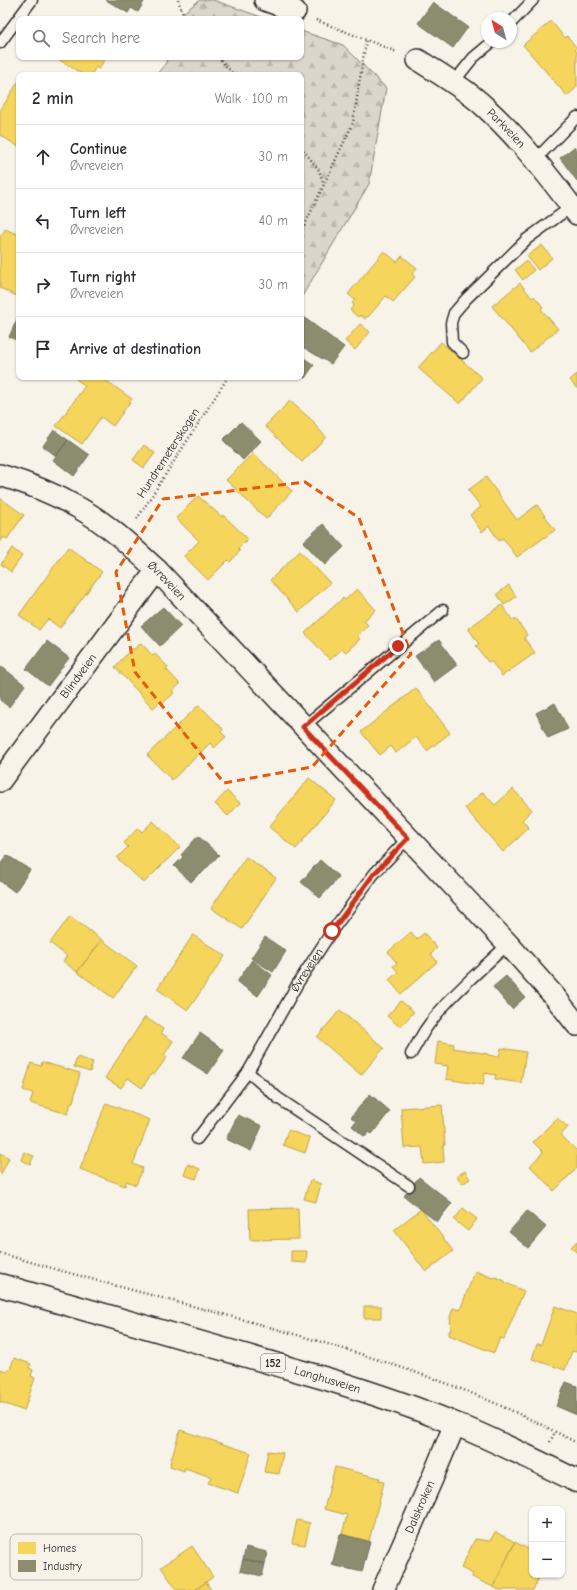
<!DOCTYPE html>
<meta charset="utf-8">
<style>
body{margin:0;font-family:"Comic Neue",sans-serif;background:#f2f2f3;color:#2b2b33}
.controls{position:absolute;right:12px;bottom:12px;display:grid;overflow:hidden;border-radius:8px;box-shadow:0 1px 3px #0004}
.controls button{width:36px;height:36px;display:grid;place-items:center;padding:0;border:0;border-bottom:1px solid #e1e1e2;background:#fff;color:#2b2b33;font:20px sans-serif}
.compass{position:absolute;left:481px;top:12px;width:36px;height:36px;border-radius:50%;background:#fff;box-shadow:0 1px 3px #0004;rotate:324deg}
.stop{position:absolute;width:12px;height:12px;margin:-9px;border:3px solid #c8321e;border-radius:50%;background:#fff}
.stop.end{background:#c8321e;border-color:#fff;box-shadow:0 1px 4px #0008}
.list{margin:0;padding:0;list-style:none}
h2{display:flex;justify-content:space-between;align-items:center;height:52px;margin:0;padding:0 16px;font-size:17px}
h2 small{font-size:13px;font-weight:400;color:#7c7c81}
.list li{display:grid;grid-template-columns:26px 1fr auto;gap:12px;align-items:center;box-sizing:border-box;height:64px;padding:0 16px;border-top:1px solid #e1e1e2}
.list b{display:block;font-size:15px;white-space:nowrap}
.list p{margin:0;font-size:13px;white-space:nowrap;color:#7c7c81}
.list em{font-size:13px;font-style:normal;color:#7c7c81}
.icon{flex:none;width:22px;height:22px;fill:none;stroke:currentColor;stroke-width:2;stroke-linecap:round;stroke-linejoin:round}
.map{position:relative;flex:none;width:577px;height:1590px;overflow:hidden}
.search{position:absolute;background:#fff;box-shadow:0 1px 3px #0004;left:16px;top:16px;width:288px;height:44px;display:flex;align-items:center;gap:10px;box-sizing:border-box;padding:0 14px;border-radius:8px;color:#7c7c81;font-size:15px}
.panel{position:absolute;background:#fff;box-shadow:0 1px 3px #0004;left:16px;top:72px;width:288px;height:308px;border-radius:8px}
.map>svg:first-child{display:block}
</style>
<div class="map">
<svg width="577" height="1590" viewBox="0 0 577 1590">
<defs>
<pattern id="forest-firs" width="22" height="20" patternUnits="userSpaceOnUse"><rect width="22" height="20" fill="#dad6cc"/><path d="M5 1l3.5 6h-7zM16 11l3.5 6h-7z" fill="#bbb8af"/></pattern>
</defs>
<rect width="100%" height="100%" fill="#f7f3e8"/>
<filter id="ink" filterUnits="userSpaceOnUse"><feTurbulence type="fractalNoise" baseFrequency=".025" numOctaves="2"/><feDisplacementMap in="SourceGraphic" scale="8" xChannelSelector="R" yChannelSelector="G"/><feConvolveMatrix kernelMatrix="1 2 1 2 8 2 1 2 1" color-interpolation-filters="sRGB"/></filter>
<g filter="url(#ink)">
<path fill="url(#forest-firs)" stroke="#82807c" d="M200,0h13l54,19h-92z
M301,31l42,14 43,43 -17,96 -68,114v-223h-145l10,-12 1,-6h134z"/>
<path fill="#f6d55c" stroke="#b9a24d" d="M551,21l14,17 2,-2 10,12 -2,2 2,2v35l-10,9 -44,-51z
M59,57h47l-7,12 -3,-2 -5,8h-7l-26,-16z
M18,82l1,1v64l-19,-12v-24z
M5,229l14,6v62l-19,-9v-54l2,1z
M542,245l10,13 -14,12 -11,-14z
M384,251l13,11 5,-6 15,12 -5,6 3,3 -22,25 -7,-6 -18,21 -1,-1 -2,3 -5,-4 -2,2 -8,-7 4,-5 -2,-2 3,-3 -7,-6z
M526,261l8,9 -11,10 -8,-10z
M520,283l12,15 2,-2 9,11 -2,2 17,20 -28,23 -38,-46z
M360,324l10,8 -15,18 -10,-9z
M441,342l41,36 -22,26 -42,-36z
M577,374v15l-7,-9z
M77,377h24l31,22 -19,27 -12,-9 -19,27 -26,-18 29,-40 -9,-7z
M290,401l25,22 -1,1 12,13 -24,25 -37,-36z
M144,445l11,8 -11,15 -11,-8z
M253,453l39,38 -26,28 -40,-39z
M486,477l31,43 20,-15 18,25 -38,27 -14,-19 -4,3 -10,-15 -7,6 -12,-17 11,-8 -13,-17z
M198,496l24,21 1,-2 25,24 -10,10 2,2 -10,11 -2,-2 -20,20 -24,-24 15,-15 -23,-23z
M0,498l24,17 -17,24 -3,-2 -4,6z
M68,547l34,25 -42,56 -12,-9 -9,11 -20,-15z
M12,548l10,8 -11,16 -10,-8z
M300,551l30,32 -31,29 -29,-32z
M509,585l7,12 -12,8 -7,-11z
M357,589l19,21 -12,11 4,4 -11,11 3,3 -14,13 -4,-3 -12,11 -25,-27 38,-35 2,2z
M502,605l11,16 2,-3 12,17 -3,3 11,15 -33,23 -11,-15 -3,1 -12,-16 3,-2 -11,-16z
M141,643l12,13 2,-2 13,13 -2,2 14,15 -8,7 2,2 -11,10 -2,-2 -8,7 -38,-41 17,-19 1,2z
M416,688l34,45 -23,18 -11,-14 -20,16 -5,-7 -11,9 -19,-23z
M199,705l24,24 -2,3 5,5 -12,11 -4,-5 -9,9 -25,-25z
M176,727l25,25 -29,28 -25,-25z
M309,778l27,22 -40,49 -27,-22z
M513,789l19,21 -10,10 7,8 -26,24 -38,-44 18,-16 12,13z
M227,791l13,12 -12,13 -13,-12z
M153,821l27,26 -36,36 -27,-25 11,-11 -4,-4 14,-15 4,4z
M246,857l30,21 -34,51 -31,-21z
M70,916l32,24 -25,32 -14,-11 4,-5 -17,-13z
M411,932l6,7 7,-6 13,15 -6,6 6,8 -36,32 -12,-14 9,-8 -5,-6 4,-3 -9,-11z
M193,935l32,21 -37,54 -31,-21z
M102,940l35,26 -24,32 -36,-26z
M401,1001l13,11 -14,15 -13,-11z
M340,1010l44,38 -23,27 -44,-38z
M145,1017l18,12 -2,4 12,8 -9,14 3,2 -13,18 -2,-2 -10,15 -14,-10 -7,10 -16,-10z
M438,1041l16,3 -1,4 35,6v1l11,2 2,-9 25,4 -5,31 -26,-4 1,-4 -11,-2 -2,12 -37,-6 2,-13 -13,-2z
M77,1057l16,5 -3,10 -16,-5z
M42,1062l38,11 -7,29h-2l-3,12 -38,-11 3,-10 -10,-3 8,-27 10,3z
M106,1103l44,17 -17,44 10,4 -7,17 -10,-4 -1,5 -45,-17z
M442,1105l3,40 -2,1 1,16 -20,2 -2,-17 -18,1 -3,-40z
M557,1118l11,9 -7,8 16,16v17l-23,23 -24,-25 13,-14 -10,-10z
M288,1130l22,8 -5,15 -22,-8z
M24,1152l10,4 -4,8 -9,-4z
M0,1153l9,5 -8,16 -1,-1z
M188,1164l12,5 -4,10 -12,-4z
M465,1171l5,8 -8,5 -5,-8z
M310,1180l11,4 -5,18 -12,-3z
M298,1208l1,31 -49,1 -1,-31z
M463,1208l14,11 -9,12 -14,-11z
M421,1209l32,42 -27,21 -32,-42z
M577,1241v12l-6,-6z
M291,1251h16l-1,12 -15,-1z
M475,1271l18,7 2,-1 10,4 1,2 18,8 -20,48 -4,-1 -6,15 -45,-18v-4l2,-1 -1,-13 3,-9 7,2z
M364,1306h17v12h-17z
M555,1306l22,8v36l-1,2 -4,-1 -7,19 -33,-11 5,-15 4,1z
M14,1358l17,6 -2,4 4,2 -2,6 4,2 -11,33 -24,-9v-33l7,2 1,-3 2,1z
M180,1430l71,23 -13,40 -30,-10 3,-6 -26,-9 -1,3 -14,-5 1,-3h-1z
M268,1451l15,2 -4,21 -15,-2z
M335,1467l45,11 -1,3 5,1 -15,59 -27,-7 5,-19 -23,-6z
M297,1520l13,3 -5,22 -13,-2z
M495,1532l20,10 -22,45 -21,-10 1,-3 -12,-6 14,-29 15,2z
M515,1542l17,9 -1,10 1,1v13h8l-7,15h-34l-6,-3z
M192,1546l21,31 -18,13h-18l-16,-23z
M206,1582l5,8h-16z"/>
<path fill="#8c8c6e" stroke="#6f6f5a" d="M106,0h39l-7,12 -7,-4 -3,5z
M433,2l35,25 -15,21 -35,-25z
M574,147l3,4v30l-17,-23z
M302,316l42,31 -13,17 -30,-18z
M17,319l2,1v21l-10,-4z
M301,356l13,9 -9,13 -4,-2z
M241,422l20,19 -18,19 -20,-20z
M54,430l14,10 -12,16 -13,-10z
M68,440l21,15 -15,21 -21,-16z
M323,524l21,23 -19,18 -22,-23z
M163,607l18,19 -21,20 -19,-20z
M439,640l18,25 -23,17 -19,-26z
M47,641l22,17 -21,28 -22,-17z
M2,667l23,18 -16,22 -9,-7v-31z
M555,703l13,26 -20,9 -12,-25z
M198,836l21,19 -18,19 -1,-1 -9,9 -17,-16 9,-9 -2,-2z
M7,855l23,15 -15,22 -15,-11v-16z
M320,860l19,17 -19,21 -19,-16z
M265,937l21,14 -13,21 -22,-14z
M252,960l20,15 -14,21 -21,-14z
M506,976l19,21 -13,12 -19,-22z
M200,1033l24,17 -16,24 -25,-16z
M370,1094l20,17 -18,23 -3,-2 -4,5 -13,-11 4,-5 -5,-4z
M238,1115l24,11 -11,25 -25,-12z
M419,1177l33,26 -15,19 -33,-26z
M527,1211l19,16 -18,21 -19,-16z
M566,1382l11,4v29l-21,-9z
M340,1534l30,8 -8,30 -30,-7z
M246,1547l21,5 -2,12 -22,-5z
M243,1559l22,5 -3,12 -22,-5z"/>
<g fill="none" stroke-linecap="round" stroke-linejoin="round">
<defs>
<g id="lane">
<path d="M511,23l22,-23"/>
<path d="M0,43l32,-43"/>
<path d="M453,83l20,-25 19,-16"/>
<path d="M535,160l42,-43"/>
<path d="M463,353l-11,-11 -1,-19 3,-10 12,-14 61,-60 44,-32"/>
<path d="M303,727l140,-117"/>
<path d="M411,1054c5,-8 9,-16 14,-24 21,-31 56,-60 83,-86"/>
<path d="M248,1072l30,26 131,88"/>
<path id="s1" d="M197,1139l51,-67 50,-89 34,-52 42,-57 34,-36"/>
</g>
<g id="street">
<path d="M265,0l30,11"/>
<path id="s2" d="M418,60c23,15 48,29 68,48 34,31 64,69 91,106"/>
<path id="s3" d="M0,475c27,8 55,19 79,33 29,16 54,40 78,62l351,374 47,53 22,28"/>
<path id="s4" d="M0,781l157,-211"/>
<path id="s5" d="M383,1590l49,-111 23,-55"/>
</g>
<g id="primary">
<path id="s6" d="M0,1285l327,94c42,13 85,27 126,44 42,17 83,38 124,58"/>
</g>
</defs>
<use href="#lane" stroke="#2b2b2b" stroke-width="13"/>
<use href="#street" stroke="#2b2b2b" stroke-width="24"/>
<use href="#primary" stroke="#2b2b2b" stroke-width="25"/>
<path stroke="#2b2b2b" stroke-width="2.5" stroke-dasharray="1 3" stroke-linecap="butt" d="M178,0l7,19
M316,20l81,32
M218,57l16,18
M301,147l18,23 4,13
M301,233l52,-110 13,-83
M137,519l91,-142
M0,1253c140,42 285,73 423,122 53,18 105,42 154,68
M550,1442l5,-10"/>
<use href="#lane" stroke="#f7f3e8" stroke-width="10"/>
<use href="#street" stroke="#f7f3e8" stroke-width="21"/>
<use href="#primary" stroke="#f7f3e8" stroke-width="22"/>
</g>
</g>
<g fill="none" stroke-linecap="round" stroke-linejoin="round" filter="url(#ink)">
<path stroke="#c8321e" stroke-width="5" d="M332,931l42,-57 34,-36 -105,-111 95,-81"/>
</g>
<path fill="none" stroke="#e8590c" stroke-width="3" stroke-dasharray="8 5" stroke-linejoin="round" d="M305,482l54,36 52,136 -99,113 -88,16 -89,-111 -19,-100 47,-73z"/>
<g text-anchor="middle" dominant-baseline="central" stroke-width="4" stroke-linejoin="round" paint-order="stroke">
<rect fill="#f7f3e8" stroke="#686764" stroke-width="1" x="261" y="1354" width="24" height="18" rx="3"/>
<g font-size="11" font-weight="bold" fill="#2b2b2b">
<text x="273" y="1363">152</text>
</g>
<g font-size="12" fill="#2b2b2b" stroke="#f7f3e8">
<text stroke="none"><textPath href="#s2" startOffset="112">Parkveien</textPath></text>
<text transform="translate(168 453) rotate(-57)">Hundremeterskogen</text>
<text stroke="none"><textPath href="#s3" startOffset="200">Øvreveien</textPath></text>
<text stroke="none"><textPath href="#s4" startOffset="131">Blindveien</textPath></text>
<text stroke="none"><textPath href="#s1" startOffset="202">Øvreveien</textPath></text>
<text stroke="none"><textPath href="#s6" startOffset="341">Langhusveien</textPath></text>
<text stroke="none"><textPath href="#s5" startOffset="91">Dalskroken</textPath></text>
</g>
</g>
<rect x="10" y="1534" width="132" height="46" rx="6" fill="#f7f3e8" stroke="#bab7af" stroke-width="1"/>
<rect x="18" y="1542" width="18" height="12" fill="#f6d55c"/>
<rect x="18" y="1560" width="18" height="12" fill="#8c8c6e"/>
<g font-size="11" fill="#2b2b2b">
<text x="43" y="1552">Homes</text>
<text x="43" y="1570">Industry</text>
</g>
</svg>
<div class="controls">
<button>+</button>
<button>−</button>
</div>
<svg class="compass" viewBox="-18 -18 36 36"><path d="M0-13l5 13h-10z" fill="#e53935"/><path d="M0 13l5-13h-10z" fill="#7c7c81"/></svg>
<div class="stop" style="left:332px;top:931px"></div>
<div class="stop end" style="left:398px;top:646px"></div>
<div class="search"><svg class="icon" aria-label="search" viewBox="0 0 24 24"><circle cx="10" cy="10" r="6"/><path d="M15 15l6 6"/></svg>Search here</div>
<section class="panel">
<h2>2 min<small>Walk · 100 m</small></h2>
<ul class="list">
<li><svg class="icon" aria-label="ahead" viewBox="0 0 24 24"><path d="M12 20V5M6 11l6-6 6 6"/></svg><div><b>Continue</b><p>Øvreveien</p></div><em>30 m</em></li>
<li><svg class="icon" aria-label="left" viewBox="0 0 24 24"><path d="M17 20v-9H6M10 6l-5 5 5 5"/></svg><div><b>Turn left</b><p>Øvreveien</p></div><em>40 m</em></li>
<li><svg class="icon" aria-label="right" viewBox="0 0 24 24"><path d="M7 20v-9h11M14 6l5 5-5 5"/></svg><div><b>Turn right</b><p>Øvreveien</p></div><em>30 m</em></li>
<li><svg class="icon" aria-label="arrive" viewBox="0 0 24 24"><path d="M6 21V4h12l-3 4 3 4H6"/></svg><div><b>Arrive at destination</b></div></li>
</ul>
</section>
</div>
